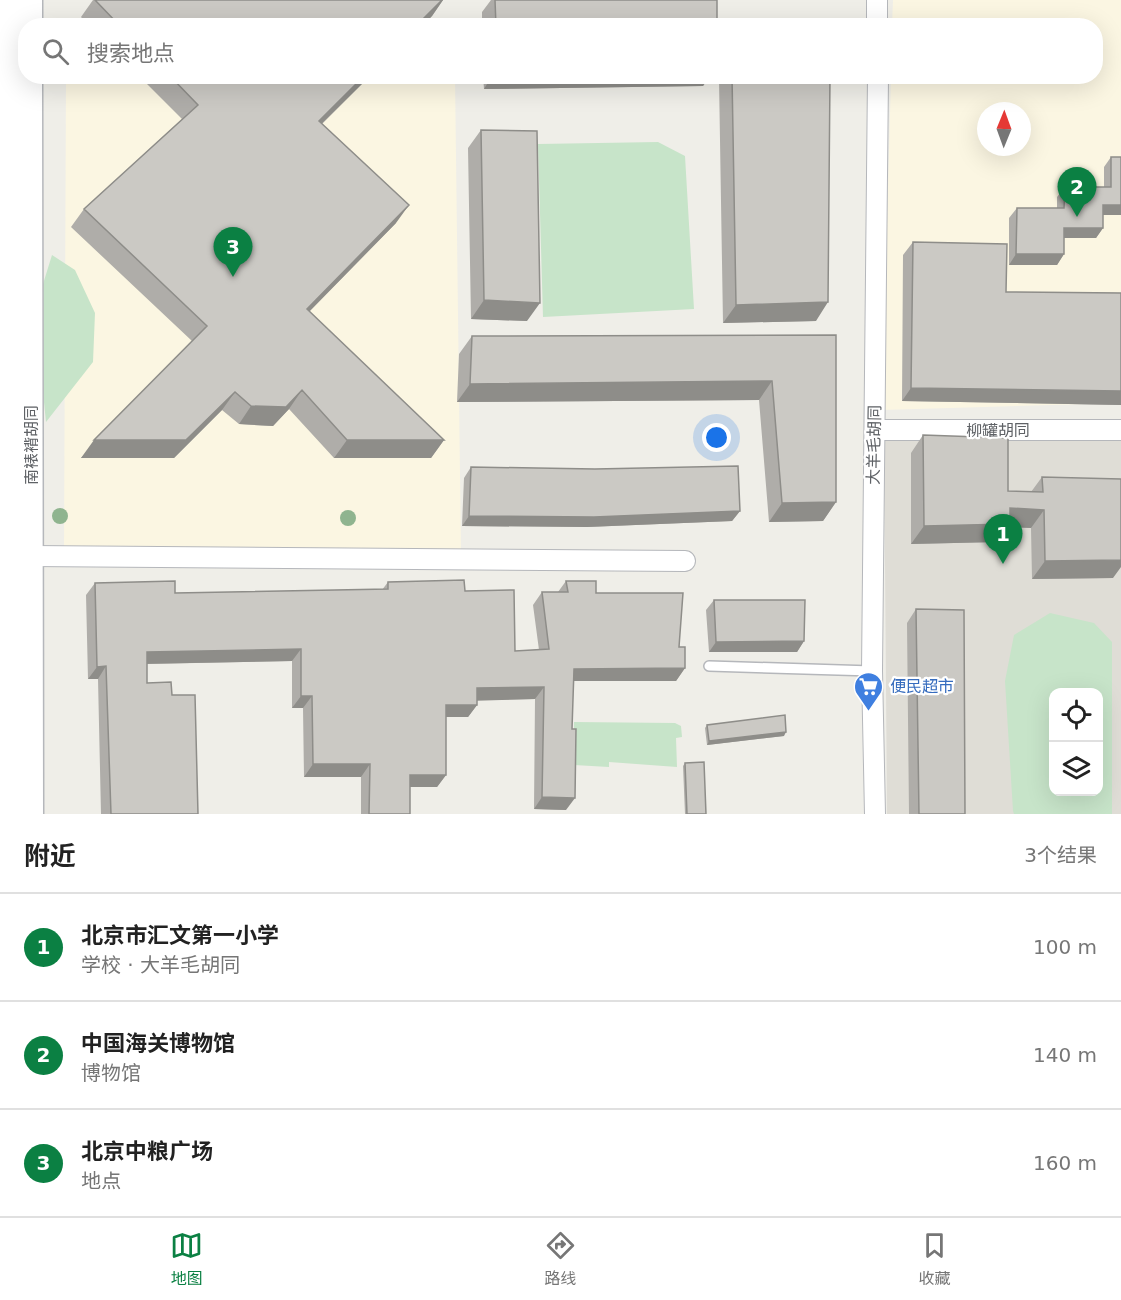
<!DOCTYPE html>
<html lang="zh">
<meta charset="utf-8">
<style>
body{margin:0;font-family:"DejaVu Sans","Noto Sans SC",sans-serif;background:#f6f6f6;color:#222}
.controls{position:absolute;right:18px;bottom:18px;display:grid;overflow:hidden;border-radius:12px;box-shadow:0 6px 24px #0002}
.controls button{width:54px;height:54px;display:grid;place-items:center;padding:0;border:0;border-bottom:2px solid #e0e0e0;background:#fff;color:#222;font:30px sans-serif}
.compass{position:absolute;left:977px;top:102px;width:54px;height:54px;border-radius:50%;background:#fff;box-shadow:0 6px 24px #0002;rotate:1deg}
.you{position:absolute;left:717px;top:438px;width:21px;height:21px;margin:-15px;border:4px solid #fff;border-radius:50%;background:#1a73e8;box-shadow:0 0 0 9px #1a73e833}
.badge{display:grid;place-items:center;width:39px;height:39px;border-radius:50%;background:#0b8043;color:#fff;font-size:20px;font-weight:700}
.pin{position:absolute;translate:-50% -50px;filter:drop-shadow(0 2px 3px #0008)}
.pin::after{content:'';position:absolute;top:32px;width:21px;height:18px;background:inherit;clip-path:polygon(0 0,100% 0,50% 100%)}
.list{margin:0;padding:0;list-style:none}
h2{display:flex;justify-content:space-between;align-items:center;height:78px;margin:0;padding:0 24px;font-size:26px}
h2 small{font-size:20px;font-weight:400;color:#767676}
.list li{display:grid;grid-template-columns:39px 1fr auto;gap:18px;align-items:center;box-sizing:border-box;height:108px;padding:0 24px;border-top:2px solid #e0e0e0}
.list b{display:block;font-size:22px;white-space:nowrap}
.list p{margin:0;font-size:20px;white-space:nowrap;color:#767676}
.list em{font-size:20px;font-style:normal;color:#767676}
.icon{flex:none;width:33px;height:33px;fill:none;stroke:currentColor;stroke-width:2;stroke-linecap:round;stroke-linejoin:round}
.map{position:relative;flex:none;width:1121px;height:814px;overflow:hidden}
.search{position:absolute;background:#fff;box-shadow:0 6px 24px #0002;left:18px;right:18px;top:18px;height:66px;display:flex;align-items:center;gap:15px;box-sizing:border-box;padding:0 21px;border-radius:24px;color:#767676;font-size:22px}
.sheet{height:402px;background:#fff}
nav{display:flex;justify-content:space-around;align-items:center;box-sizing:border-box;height:84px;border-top:2px solid #e0e0e0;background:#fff;font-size:16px;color:#767676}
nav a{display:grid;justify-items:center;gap:3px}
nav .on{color:#0b8043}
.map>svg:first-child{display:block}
</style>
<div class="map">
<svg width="1121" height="814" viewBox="0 0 1121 814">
<rect width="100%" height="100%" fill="#efeee8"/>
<path fill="#fbf6e2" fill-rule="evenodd" d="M893,0h228v403l-239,7 9,-333 205,-1v-50l-204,-1zM986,111h36v36h-36z
M66,77h389l6,476 -397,-1z"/>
<path fill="#dfddd6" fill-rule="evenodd" d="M1121,434v380h-234l-3,-378zM1054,692h44v100h-44z"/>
<path fill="#c7e4c9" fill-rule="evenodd" d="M658,142l27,14 9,153 -151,8 -5,-173z
M52,255l23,15 20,43 -2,49 -47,60 -8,-79 5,-59z
M1050,613l44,10 18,19v172h-98l-1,-3 -8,-130 9,-46zM1054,692h44v100h-44z
M574,722l101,1 6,3 1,11 -6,1 1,29 -68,-5v5l-35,-2z"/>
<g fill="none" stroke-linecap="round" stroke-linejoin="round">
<defs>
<path id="service" d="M709,666l163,5"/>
<path id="minor" d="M877,0v26
M875,430h246
M31,556l654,5
M875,814l-3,-143 6,-595"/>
<path id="tertiary" d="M9,0v814
M30,0v26
M30,76l1,738"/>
</defs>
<use href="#service" stroke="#b5b7bb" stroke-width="12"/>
<use href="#minor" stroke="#b5b7bb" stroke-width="22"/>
<use href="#tertiary" stroke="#b5b7bb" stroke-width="27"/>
<use href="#service" stroke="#fff" stroke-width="9"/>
<use href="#minor" stroke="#fff" stroke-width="20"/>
<use href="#tertiary" stroke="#fff" stroke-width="24"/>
</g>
<g fill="#8fb48f">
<circle cx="60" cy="516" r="8"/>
<circle cx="348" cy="518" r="8"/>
</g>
<path fill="#afada9" d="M93,0h350l-11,16 -10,10h-333l-8,-9z
M491,0h226v26h-235v-14z
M139,76h231l-48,48 74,99 -87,89 135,128 -13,18h-97l-45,-49 -16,17 -34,-2 -17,-14 -48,48h-93l111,-117 -121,-114 13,-18 98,-90z
M483,76h227l-7,10 -219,3z
M720,76h110l-14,245 -93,2 -4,-244z
M481,130l46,191 -56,-2 -3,-171z
M1111,157h10v58h-18v13l-7,10h-32v16l-7,11h-48v-47l8,-10h40v-11l8,-10h39v-20z
M913,242l93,50 115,1v112l-219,-4 1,-146z
M836,335v167l-13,19 -54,1 -10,-122 -302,2 2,-48 13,-18z
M923,435l85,56 23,1 11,-15 71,101 -81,1 -1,-51 -23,-1 -11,15 -86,2v-91z
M471,467l269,44 -8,10 -145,6 -125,-1 2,-48z
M566,581l30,12 83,54 6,21 -9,13h-103l-7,129 -32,-1 1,-110 -58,1v5l-9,12h-22v58l-9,12h-27v27h-49v-37h-57l-1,-69h-11v-47l-145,3v19l25,12 26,119h-97l-3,-135h-10l-2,-84 9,-12 80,10 207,-3 6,-8 77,9 50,60 24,-1 -6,-45 9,-13h16z
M714,600l90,41 -7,11h-88l-3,-42z
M916,609l49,205h-56l-2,-191z
M707,725l77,11 -77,9 -2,-17z
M685,763l21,51h-21l-2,-48z"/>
<path fill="#8e8d89" d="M442,0h1l-11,16 -10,10h-6z
M364,76h6l-64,63 13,-18z
M492,76h218l-7,10 -219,3z
M409,205l-13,18 -102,104 13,-18z
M1103,205h18v10h-25z
M1064,228h39l-7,10h-39z
M1016,254h48l-7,11h-48z
M484,300l56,3 -13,18 -56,-2z
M828,302l-12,19 -93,2 13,-18z
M772,381l-13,19 -302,2 13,-18z
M911,388l210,3v14l-219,-4z
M302,390l-13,19 -16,17 -34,-2 12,-18z
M235,392l-13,18 -48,48h-93l13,-18z
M347,440h97l-13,18h-97z
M836,502l-13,19 -54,1 13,-19z
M1010,508l34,2 -13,18 -23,-1 -11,15 -86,2 13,-18z
M740,511l-8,10 -145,6 -125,-1 7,-10z
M1121,560v7l-8,11 -81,1 13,-18z
M804,641l-7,11h-88l7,-10z
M301,649l-9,12 -154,3 9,-12z
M106,666l-8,13h-10l9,-12z
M685,668l-9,13h-111l9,-12z
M544,687l-9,12 -67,2 9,-13z
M301,696h11l-9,12h-11z
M446,705h31l-9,12h-31z
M786,732l-2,4 -77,9 2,-4z
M313,764h57l-9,13h-57z
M410,775h36l-9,12h-36z
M542,797l33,1 -9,12 -32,-1z"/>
<path fill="#cbc9c4" stroke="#8e8d89" stroke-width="1.5" d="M95,0h347l-26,26h-296z
M495,0h222v26h-221z
M170,76h194l-45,45 90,84 -102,104 137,131h-97l-45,-50 -16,17 -35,-1 -16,-14 -49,48h-92l113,-114 -123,-117 114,-104z
M732,76h98l-2,226 -92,3z
M481,130l56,1 3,172 -56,-3z
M1111,157h10v48h-18v23h-39v26h-48l1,-46h47l1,-21h46z
M913,242l94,2 -1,48 115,1v98l-210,-3z
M836,335v167l-54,1 -10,-122 -302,3 2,-48z
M923,435l85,3v53l35,1 -1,-15 79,2v81l-76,1 -1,-51 -34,-2v16l-86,2z
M738,466l2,45 -146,6 -125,-1 2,-49 124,2z
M464,580l1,11 49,-1 1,61 34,-2 -7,-57h26l-2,-11h30v12h87l-4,54h6v21l-111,1 -2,60h4l-1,69 -33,-1 2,-110 -67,1v17h-31v70h-36v39h-41l1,-50h-57l-1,-68h-11v-47l-154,3v31l24,-1 1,13h23l3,119h-87l-5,-148 -9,1 -2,-84 80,-2v12l213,-4v-7z
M714,600h91l-1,41 -88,1z
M916,609l48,1 1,204h-46z
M785,715l1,17 -77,9 -2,-16z
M704,762l2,52h-19l-2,-51z"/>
<defs>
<symbol id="supermarket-pin" viewBox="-11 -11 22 30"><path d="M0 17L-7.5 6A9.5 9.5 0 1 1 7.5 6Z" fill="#3f7fe0" stroke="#fff"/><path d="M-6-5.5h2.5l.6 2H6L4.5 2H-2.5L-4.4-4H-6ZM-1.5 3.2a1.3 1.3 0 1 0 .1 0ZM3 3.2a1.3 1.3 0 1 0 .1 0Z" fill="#fff"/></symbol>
</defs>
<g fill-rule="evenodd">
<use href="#supermarket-pin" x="852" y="670" width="33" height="45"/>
</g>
<g text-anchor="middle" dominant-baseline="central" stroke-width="4.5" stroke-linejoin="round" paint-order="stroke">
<g font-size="16" fill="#5f6266" stroke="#fff">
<text x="998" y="430">柳罐胡同</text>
<text transform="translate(31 445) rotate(-90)">南裱褙胡同</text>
<text transform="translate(874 445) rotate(-89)">大羊毛胡同</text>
</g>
<g font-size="16" fill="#366cbe" stroke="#fff" text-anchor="start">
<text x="890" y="686">便民超市</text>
</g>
</g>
</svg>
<div class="controls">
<button><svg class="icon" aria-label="locate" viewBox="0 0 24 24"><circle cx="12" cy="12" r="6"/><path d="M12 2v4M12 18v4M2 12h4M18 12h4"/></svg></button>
<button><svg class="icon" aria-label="layers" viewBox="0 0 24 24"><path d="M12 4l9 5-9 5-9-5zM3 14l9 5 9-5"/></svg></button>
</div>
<svg class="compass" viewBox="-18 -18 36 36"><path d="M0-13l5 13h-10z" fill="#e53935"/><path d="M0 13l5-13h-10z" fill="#767676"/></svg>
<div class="you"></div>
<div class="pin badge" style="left:1003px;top:564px">1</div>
<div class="pin badge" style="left:1077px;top:217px">2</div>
<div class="pin badge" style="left:233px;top:277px">3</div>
<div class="search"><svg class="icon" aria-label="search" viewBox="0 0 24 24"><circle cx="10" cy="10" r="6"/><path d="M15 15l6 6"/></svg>搜索地点</div>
</div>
<section class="sheet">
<h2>附近<small>3个结果</small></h2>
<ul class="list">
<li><span class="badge">1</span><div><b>北京市汇文第一小学</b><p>学校 · 大羊毛胡同</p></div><em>100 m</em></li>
<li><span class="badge">2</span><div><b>中国海关博物馆</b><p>博物馆</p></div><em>140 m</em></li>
<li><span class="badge">3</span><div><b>北京中粮广场</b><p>地点</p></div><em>160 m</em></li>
</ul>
</section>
<nav>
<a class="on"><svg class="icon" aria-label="map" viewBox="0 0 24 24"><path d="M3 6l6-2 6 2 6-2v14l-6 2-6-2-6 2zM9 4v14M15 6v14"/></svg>地图</a>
<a><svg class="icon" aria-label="directions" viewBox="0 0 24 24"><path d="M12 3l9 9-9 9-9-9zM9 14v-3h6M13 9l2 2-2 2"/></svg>路线</a>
<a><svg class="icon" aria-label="saved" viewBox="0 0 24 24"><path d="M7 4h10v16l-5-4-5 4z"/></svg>收藏</a>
</nav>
